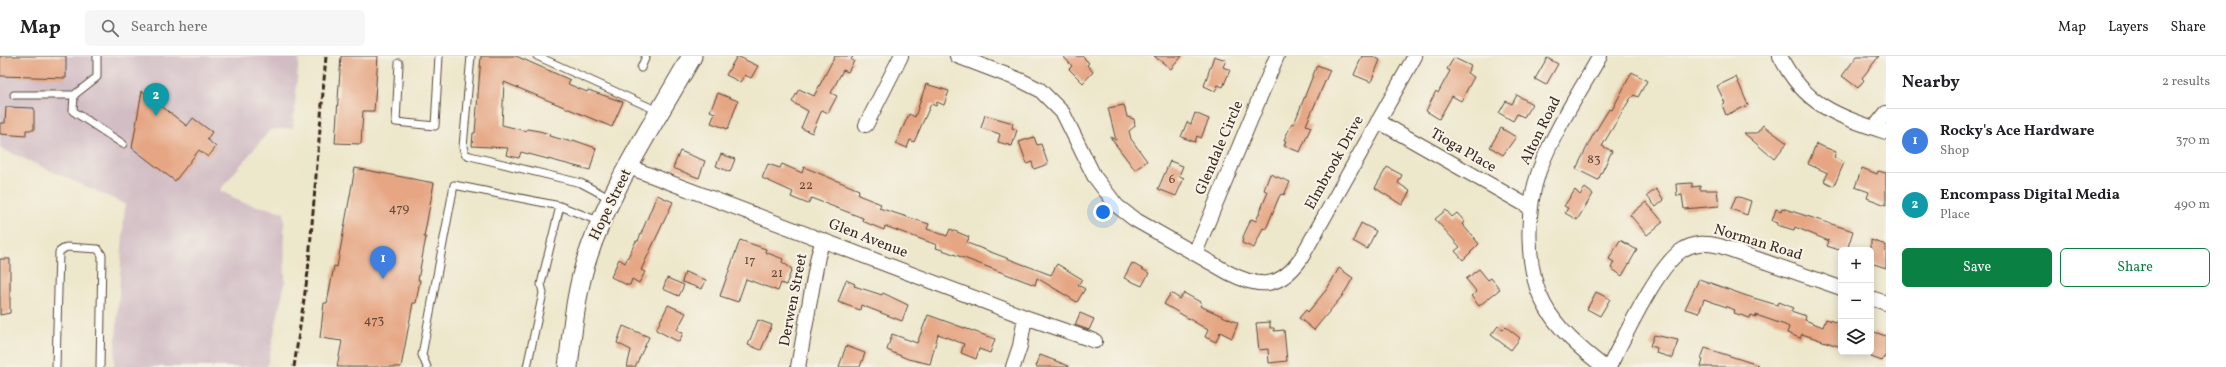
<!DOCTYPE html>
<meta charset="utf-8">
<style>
body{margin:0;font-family:Vollkorn,serif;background:#f6f6f6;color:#202124}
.controls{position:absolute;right:12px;bottom:12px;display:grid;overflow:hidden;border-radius:6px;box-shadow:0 2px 10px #0003}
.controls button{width:36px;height:36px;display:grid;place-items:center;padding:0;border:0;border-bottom:1px solid #e0e0e0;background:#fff;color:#202124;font:20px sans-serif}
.you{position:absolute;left:1103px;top:156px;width:14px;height:14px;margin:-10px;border:3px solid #fff;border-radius:50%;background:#1a73e8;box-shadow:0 0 0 6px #1a73e833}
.badge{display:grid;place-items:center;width:26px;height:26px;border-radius:50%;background:#0b8043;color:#fff;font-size:13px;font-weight:700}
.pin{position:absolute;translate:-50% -33px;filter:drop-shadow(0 1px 2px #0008)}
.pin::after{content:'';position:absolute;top:21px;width:14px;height:12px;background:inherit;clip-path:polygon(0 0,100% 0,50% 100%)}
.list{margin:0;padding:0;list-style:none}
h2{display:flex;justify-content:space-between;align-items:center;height:52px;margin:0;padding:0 16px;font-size:17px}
h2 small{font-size:13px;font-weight:400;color:#757577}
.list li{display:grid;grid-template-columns:26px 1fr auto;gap:12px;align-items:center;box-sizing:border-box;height:64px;padding:0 16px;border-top:1px solid #e0e0e0}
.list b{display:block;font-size:15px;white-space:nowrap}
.list p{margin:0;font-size:13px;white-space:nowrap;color:#757577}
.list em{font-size:13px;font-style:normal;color:#757577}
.actions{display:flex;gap:8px;padding:12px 16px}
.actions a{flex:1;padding:9px 0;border:1px solid #0b8043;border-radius:6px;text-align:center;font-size:14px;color:#0b8043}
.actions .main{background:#0b8043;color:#fff}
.icon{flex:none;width:22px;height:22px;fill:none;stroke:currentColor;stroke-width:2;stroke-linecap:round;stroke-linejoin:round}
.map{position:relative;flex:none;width:1886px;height:311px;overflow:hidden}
header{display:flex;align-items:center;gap:24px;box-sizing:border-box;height:56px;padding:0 20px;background:#fff;border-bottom:1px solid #e0e0e0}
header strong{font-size:19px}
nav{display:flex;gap:22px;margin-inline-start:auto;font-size:14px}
.search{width:280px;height:36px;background:#f6f6f6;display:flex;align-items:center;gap:10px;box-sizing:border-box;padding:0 14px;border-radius:6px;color:#757577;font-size:15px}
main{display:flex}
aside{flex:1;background:#fff}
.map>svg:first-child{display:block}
</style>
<header>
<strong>Map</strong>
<div class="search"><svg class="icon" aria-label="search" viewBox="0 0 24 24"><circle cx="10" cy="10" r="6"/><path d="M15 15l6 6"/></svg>Search here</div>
<nav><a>Map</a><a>Layers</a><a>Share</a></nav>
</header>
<main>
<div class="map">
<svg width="1886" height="311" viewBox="0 0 1886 311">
<rect width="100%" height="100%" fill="#f7f3e8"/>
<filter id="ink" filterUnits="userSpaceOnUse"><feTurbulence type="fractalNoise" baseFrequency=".025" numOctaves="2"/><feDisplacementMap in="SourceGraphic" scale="8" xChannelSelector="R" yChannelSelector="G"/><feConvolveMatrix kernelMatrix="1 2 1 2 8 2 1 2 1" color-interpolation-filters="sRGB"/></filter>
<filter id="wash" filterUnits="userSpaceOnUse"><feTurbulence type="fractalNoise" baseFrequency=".012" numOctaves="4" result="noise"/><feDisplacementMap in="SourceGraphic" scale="16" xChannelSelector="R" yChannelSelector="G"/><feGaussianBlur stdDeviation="0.9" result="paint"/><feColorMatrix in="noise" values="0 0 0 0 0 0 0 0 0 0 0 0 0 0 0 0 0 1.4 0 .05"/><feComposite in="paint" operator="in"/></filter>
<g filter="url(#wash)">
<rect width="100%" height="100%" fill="#ede7cb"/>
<path fill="#d2bdc5" d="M0,0h299l-6,72 -23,2 -50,60 21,12 43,10 1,70 -18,85h-153l11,-163 -125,-56z"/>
<g id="blocks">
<path fill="#e6a683" d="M0,0h66v22l-66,-2z
M341,0h37l-4,55h-11l-2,33 -26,-1z
M481,0h35l54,24 -2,4 19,8 1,-2 35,12 -11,25 -108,-45 -2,43 24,6 1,-2 12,2 11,3 -1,2 23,6 1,-2 23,8 -6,22 -69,-18 -2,6 -13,-3 2,-7 -36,-2 1,-13h2z
M737,0l21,10 -7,12 -6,-3 -5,7 -14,-7z
M835,0h18l-2,4 3,1 -6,11 -5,-2 -12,23 6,3 -9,17 -6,-3 -10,23 -11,-5 7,-17 -16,-9 7,-13 15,7z
M1063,0h19l7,7 -2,2 6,7 -10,11 -14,-14 3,-3z
M1154,0h28l-11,13z
M1214,0l12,4 -3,7 7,3 -7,17 -5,-2 -3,6 -11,-5z
M1362,0h10l8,4 -9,22 -17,-7z
M1857,0h22l-17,22 2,2 -6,8 -16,-12z
M1454,2l17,8 -4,7 7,4 -13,24 -9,-5 -13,23 -13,-8 10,-20 2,2 12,-22 -3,-2z
M1547,2l11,6 -12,21 -11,-6z
M1317,9l13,5 -24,55 5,2 -11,25 -16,-6 2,-5 -2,-1 8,-17 2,1z
M1632,16l15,9 -9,16 -4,-2 -4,4 -28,47 10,5 -14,29 -22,-11 16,-32 17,-28 3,1z
M1736,21l12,28 -22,10 -4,-10 3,-2 -8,-17z
M926,28l23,7 -5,14 -7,-3 -1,4 -5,-2 -17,38 -4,-2 -3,8 -11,-5 13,-29 6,3z
M142,35l45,35 6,-8 19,14 -5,7 9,8 -8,10 -9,-7 -24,31 -43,-33z
M718,37l20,8 -10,28 -17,-6 4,-10 -5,-2z
M1517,39l15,9 -8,13 -7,-3 -4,7 -14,-8 7,-12 6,3z
M1124,49l3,12 7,2 1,7 -6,5 2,8 16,22 -12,9 -25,-33 6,3 -8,-32z
M6,51l28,1v22h-8v6l-26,-2v-11h5z
M1195,57l14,6 -8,19 -4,-2 -2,6 -14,-5 6,-15 4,2z
M985,59l28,8 -1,5 5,2 -5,16 -14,-4 2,-8 -19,-6z
M1763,69l24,18 -13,16 -30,-26h13z
M1501,72l15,9 -13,18 -13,-8z
M1034,81l3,8 4,-1 7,20 -14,5 -2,-7 -5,2 -8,-22z
M1816,88l18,7 2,1 -2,5 10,6 -10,23 -10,-5 4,-8 -20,-9z
M680,95l25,10 -6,17 -26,-10z
M721,98l14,5 -5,13 -14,-6z
M1170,105l13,5 -4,10 5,2 -8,18 -18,-7z
M768,108l12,4 2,-4 20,9 2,-6 55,23 -1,5 23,9 -2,4 50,16 -2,5 20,7 3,-7 19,8 -2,6 84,32 6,-11 25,15 -4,6 7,4 -8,13 -40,-24 -2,7 -87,-33 -12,-4 1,-3 -52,-19 -1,4 -22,-9 1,-3 -52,-20 -3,6 -17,-7 2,-5 -31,-14z
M1387,111l15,8 -4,8 12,8 -8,14 -27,-17z
M355,112l79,15 -10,54h2l-8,43h2l-4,23h-3l-12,64h-64l5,-26 -22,-3 4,-35h3l7,-37 3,1z
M1862,112l15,6 1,-3 8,2v32l-19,-7 2,-6 -14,-5z
M1270,118l20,8 -6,13 -3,-1 -2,3 -13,32 -3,-1 -9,20 -12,-5 1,-6 8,-18 5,2 12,-29 -4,-2z
M1692,127v4l8,-1v4h17l2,16 -35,3 -2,-14 -5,1 -1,-12z
M1585,132l8,6 -16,26 -12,-7 3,-5 -4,-2 11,-16 5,5z
M1656,133l8,11 -8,7 -9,-11z
M657,139l16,7 -32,68 4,2 -6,11 -7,-4 -2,6h-3l-16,-8 8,-18 6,4 11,-22h2z
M1736,140l15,5 -4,14 -16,-6z
M1646,146l17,20 -16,13 -17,-20z
M1782,152l71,23 -6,19h-8l-12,-4 2,-5 -34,-14 -1,3 -17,-5 1,-2 -6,-2 4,-12 5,2z
M1446,154l6,7 5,-4 8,9 -3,2 17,20 -16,16 -8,-9 5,-4 -25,-28z
M1361,167l15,8 -9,18 -14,-8z
M740,184l26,9 -1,3 18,7 -1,3 10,7 -6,16 -5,-2 -3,8 -32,-12 -8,23 -18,-6z
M1620,184l17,10 -15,26 -11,-8 3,-6 -5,-3z
M1871,184l15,5v23l-15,-5z
M0,203h10v54l-10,2z
M1132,207l17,10 -7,13 -18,-8z
M1339,212l14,10 -10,17 -29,35 -15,-12 7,-8 2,2 19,-23z
M1479,213l9,11 3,-2 9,11 -21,17 -8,-10 6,-4 -11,-13z
M685,216l21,8 -4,9 -20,-7z
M667,222l17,7 -5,11 -16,-7z
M1699,223l48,17 30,9 1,-3 15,6 -2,3 15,5 -1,4 18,7 3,-8 15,5v23l-39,-13 -2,4 -13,-5 2,-6 -4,-2 -29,-10v2l-5,-2 -1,3 -16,-5 1,-3 -31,-11 -5,14 -14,-4z
M846,224l9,4 -1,2 28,9 1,-2 25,12 -6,16 -41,-16 -1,5 -22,-8z
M1596,236l14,7 -10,17 -13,-7z
M1171,237l9,6 4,-6 18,10 -2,3 38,17 -6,15 -12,-6 -4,10 -11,-5 3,-7 -44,-26z
M668,249l18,8 -9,17 6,3 -4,9 -23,-12z
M1080,257l14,6 -5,11 -14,-5z
M928,259l67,24 -5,14 -11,-4 -3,10 -15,-6 3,-9 -26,-10 -8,30 -22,-5 -21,-9 5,-16 25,9z
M758,264l14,5 -11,25 -13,-5z
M1270,266v6h4v3l10,-1 3,31 -18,2 -1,-14 -9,1 -3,-27z
M623,270l26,11 -14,30h-8l4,-17 -14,-7z
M1498,270l5,4 3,-3 14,11 -9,12 -20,-15z
M1874,276l12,4v21h-2l-2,4 -11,-4v-17z
M1654,279l24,5 -5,18 -17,-5 1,-5 -7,-2z
M846,290l19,7 -5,14h-21z
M1705,292l53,17v2h-57l2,-7 -2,-1z
M1040,299l29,11v1h-33z"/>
</g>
</g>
<g filter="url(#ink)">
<use href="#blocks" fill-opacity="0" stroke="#564638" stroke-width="1"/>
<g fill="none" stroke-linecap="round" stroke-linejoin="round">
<defs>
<path id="service" d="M97,0v21l-23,18 -1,16 50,33
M471,0l-8,91 2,7 5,2 111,27 30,16
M537,0l121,55
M399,7l-3,59 39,4 4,-70
M641,12l5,-12
M14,39h60
M56,311l3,-115 7,-5 32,2 4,6 -2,112
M427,311l-5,-12 32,-170 106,21 41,16
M527,311l16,-74 -2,-9 19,-78"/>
<path id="minor" d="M957,0l63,24 20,10 23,23 31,63 23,30 17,13 95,54c30,15 50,16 71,-13l115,-204
M1600,0c-21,37 -46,75 -61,115 -13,37 -14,98 5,133 13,25 38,46 60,63
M1780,0c24,49 57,60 106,76
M1378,65l153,87
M866,69l35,-69
M1874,72l12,-15
M629,111l396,150 70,24
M1195,197l82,-197
M1871,242l15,5
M798,311l20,-111 5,-16
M1013,311l7,-21 5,-29
M1609,311c15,-28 49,-104 75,-118 12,-7 23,-6 36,-3l121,42"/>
<path id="secondary" d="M568,311c4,-33 7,-67 16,-99 21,-73 71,-146 108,-212"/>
</defs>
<use href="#service" stroke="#564638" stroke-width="9"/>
<use href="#minor" stroke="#564638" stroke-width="16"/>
<use href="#secondary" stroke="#564638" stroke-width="21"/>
<use href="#service" stroke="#fff" stroke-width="7"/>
<use href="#minor" stroke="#fff" stroke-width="14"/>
<use href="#secondary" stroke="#fff" stroke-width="19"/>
<path stroke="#3b2a1e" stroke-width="3" stroke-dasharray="6 3" stroke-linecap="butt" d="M294,311l14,-95 18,-216"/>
</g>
</g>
<g text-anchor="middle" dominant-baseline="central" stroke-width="4" stroke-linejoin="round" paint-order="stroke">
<g font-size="13" fill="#664937">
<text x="1594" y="104">83</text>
<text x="1172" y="124">6</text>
<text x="806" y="130">22</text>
<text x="399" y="153">479</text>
<text x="750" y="205">17</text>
<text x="777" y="218">21</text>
<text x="374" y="265">473</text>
</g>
<g font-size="15" fill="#3b2a1e" stroke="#f7f3e8">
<text transform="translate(1541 75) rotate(-64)">Alton Road</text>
<text transform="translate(1220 92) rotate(-67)">Glendale Circle</text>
<text transform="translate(1463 95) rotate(30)">Tioga Place</text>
<text transform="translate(1335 107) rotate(-61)">Elmbrook Drive</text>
<text transform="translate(611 149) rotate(-64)">Hope Street</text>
<text transform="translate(868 183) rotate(21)">Glen Avenue</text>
<text transform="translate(1758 187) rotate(17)">Norman Road</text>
<text transform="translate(794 244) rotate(-79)">Derwen Street</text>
</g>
</g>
</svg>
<div class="controls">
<button>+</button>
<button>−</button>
<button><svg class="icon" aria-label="layers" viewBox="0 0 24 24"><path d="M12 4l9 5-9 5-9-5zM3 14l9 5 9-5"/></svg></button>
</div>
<div class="you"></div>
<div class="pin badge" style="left:383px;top:223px;background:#3f7fe0">1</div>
<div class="pin badge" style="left:156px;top:60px;background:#0f9aa8">2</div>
</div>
<aside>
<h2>Nearby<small>2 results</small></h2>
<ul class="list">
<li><span class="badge" style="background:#3f7fe0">1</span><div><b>Rocky's Ace Hardware</b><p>Shop</p></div><em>370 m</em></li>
<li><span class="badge" style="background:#0f9aa8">2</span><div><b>Encompass Digital Media</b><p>Place</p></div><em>490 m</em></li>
</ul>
<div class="actions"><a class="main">Save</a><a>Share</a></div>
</aside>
</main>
